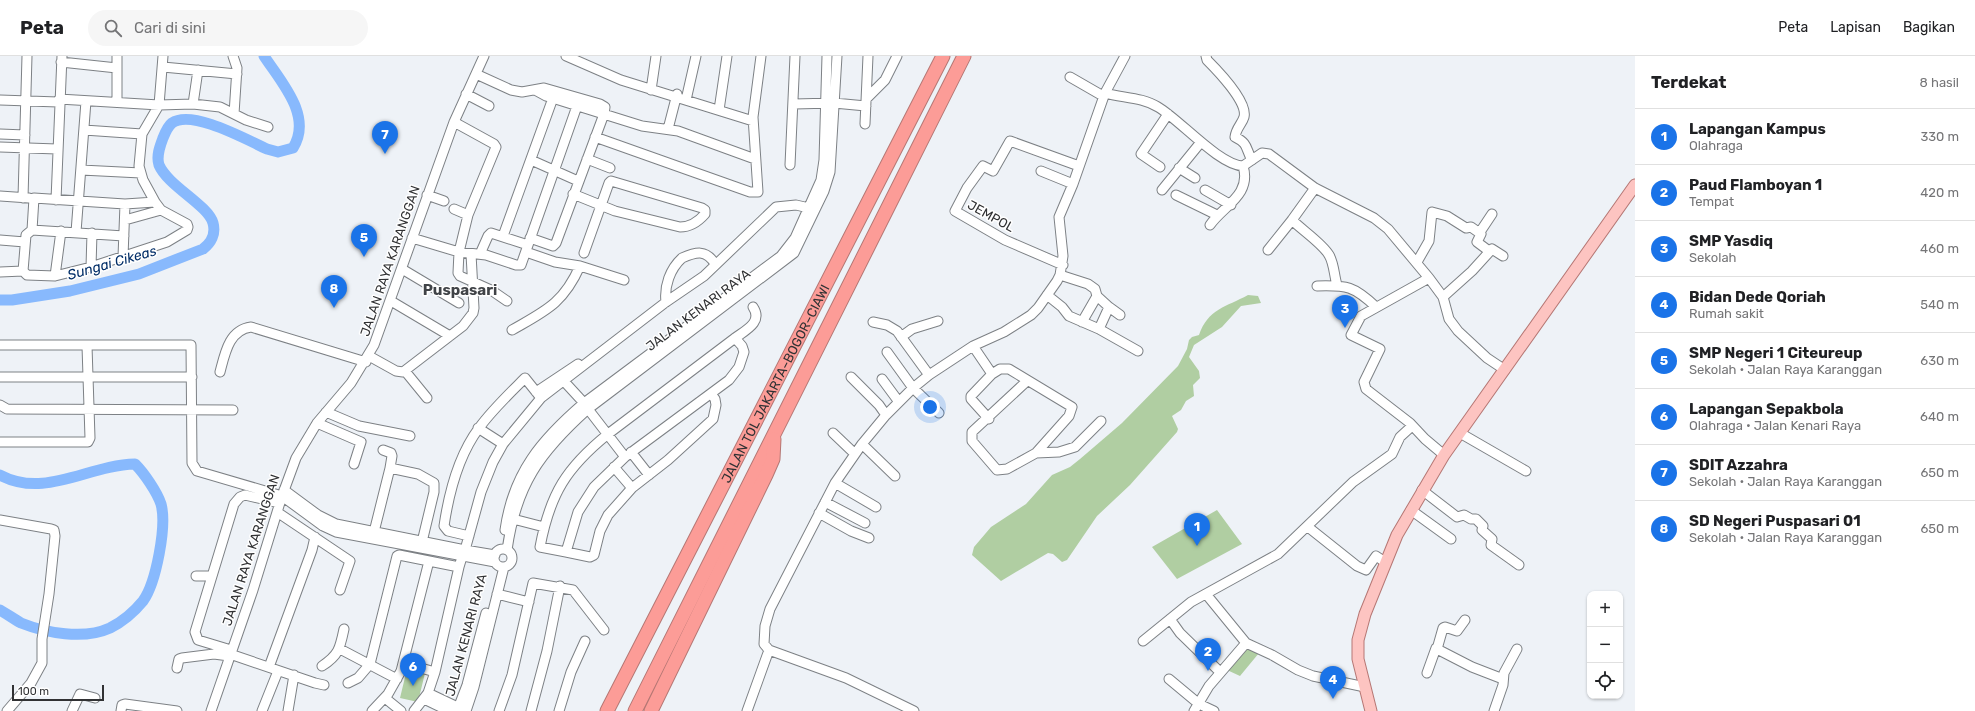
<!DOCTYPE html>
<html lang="id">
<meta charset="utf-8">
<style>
body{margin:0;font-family:Rubik,sans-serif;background:#f6f6f6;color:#202124}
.controls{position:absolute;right:12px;bottom:12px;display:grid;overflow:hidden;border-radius:8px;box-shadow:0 1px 3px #0004}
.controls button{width:36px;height:36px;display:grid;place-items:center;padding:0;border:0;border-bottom:1px solid #e0e0e0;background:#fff;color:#202124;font:20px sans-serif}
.scale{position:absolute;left:12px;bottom:10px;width:92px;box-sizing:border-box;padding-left:4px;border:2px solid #313234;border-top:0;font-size:11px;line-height:14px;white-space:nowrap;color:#313234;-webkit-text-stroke:3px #fff;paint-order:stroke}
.you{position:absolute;left:930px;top:351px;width:14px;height:14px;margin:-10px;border:3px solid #fff;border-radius:50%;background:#1a73e8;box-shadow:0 0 0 6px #1a73e833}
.badge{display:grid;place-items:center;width:26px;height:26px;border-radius:50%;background:#1a73e8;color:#fff;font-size:13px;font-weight:700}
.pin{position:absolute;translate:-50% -33px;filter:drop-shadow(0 1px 2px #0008)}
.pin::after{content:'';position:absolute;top:21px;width:14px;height:12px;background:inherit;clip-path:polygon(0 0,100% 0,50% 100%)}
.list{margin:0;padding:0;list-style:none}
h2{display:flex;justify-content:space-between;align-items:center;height:52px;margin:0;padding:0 16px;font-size:17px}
h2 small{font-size:13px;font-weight:400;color:#757577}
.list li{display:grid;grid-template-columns:26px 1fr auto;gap:12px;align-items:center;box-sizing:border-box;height:56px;padding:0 16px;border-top:1px solid #e0e0e0}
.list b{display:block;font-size:15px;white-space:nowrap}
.list p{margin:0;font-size:13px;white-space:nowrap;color:#757577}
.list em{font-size:13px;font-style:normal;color:#757577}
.icon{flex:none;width:22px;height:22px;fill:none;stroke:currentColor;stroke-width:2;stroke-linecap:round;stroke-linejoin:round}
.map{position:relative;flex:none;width:1635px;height:655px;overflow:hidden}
header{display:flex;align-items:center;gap:24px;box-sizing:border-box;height:56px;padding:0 20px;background:#fff;border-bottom:1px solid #e0e0e0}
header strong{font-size:19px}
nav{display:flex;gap:22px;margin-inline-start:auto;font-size:14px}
.search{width:280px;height:36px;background:#f6f6f6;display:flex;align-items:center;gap:10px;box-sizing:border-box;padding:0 14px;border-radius:22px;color:#757577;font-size:15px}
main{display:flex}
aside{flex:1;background:#fff}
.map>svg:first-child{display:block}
</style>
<header>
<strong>Peta</strong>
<div class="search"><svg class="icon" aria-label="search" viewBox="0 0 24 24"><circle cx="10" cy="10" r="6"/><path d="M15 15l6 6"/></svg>Cari di sini</div>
<nav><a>Peta</a><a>Lapisan</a><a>Bagikan</a></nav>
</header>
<main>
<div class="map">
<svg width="1635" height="655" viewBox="0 0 1635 655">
<rect width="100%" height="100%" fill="#eef2f7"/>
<path fill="#b0cea2" d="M1248,239l10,1 3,7 -20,3 -19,21 -28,18 -5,12 10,14 1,7 -7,7 1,11 -8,5 -5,9 -9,6 6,13 -1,3 -47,53 -33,31 -30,44 -5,2 -9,-8 -5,-1 -47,28 -29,-26 2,-8 17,-20 35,-23 26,-29 18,-8 10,-8 42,-36 56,-57 9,-17 2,-9 3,-3 7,-2c9,-26 27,-28 49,-40z
M1217,454l25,34 -65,35 -25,-32z
M1246,591l13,6 -19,23 -13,-6z
M407,613l18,4 -7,29 -18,-4z"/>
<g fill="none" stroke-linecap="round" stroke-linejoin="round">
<path stroke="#88b9fd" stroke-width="11" d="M0,244h12l58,-9 69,-17 64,-25c8,-6 13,-15 10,-26 -5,-18 -45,-37 -54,-58 -3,-9 1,-19 4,-27 2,-5 5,-12 9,-15 20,-14 75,17 95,26l11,3 15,-4c20,-32 -12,-66 -29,-92
M0,419c45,24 88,-10 135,-11 9,9 22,28 26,40 6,22 -5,79 -18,97 -9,11 -21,21 -33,27 -26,12 -64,5 -89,-5 -7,-4 -14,-9 -21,-13"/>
<defs>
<path id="minor" d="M233,0l4,12 -3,46
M566,0l55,24 132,41
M1206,0l1,4c10,10 41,42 37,57 -2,7 -8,11 -9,20 14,7 10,11 17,23
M61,6l56,6
M163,11l74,7
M476,18l35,16 11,2 22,-4 56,16 5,3 -1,7 -48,129 -3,3 -23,-8
M1070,21l33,19
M535,34l11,6 96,30 36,5 77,28
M651,34l5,-34
M1105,37l20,-37
M466,38l23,12
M867,42l18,-18 12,-24
M59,43l100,6 34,-1 27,3 26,13 22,7
M0,44l58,2
M686,44l10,-44
M117,46v-46
M193,48l5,-34
M794,48l40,-1 32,3
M719,54l8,-54
M454,66l40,22 2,3 -28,68 -9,37 -1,21 2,3 31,14 16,11
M865,68l3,-68
M668,73l9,-35
M84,74l58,4
M0,78l25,1
M595,81l155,55h8l-5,-75 8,-61
M0,91l57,2
M587,103l23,9
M531,104l47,21
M790,109l5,-109
M1160,111l-19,-13 27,-40
M1179,112l16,10
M81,114l60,3
M1041,115l32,13
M1162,134l39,-48
M1205,134l26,15
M573,138l42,17 65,16c10,0 18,-5 25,-13v-4l-3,-2 -91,-27 -2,2 -25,70
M427,139l17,6
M1176,139l41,20
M0,140l29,2
M23,142l4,-142
M56,144l6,-144
M155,146l-12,-22 -4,-14 3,-32 17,-29 4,-49
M454,153l14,6
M1292,164c10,10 31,24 37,35 5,8 5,20 8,30
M1210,169c13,-19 42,-30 33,-59
M32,174l2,-32 91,6 30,-2 6,8
M76,176l10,-131
M1480,176l12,-18
M124,180l-92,-6 -6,5 -3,36 4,4 28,1 36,-9 76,-25 20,-12 1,-3 -1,-3 -26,-14 -36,10
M503,180l50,-138
M412,182l47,14 27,3 30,10h5l56,-159
M0,184l25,2
M1268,194l24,-30 23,-32
M526,196l29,10 25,4 44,14
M480,198l8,-18 3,-3 37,12
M123,201l2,-53
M1417,206l12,-21 3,-29 15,4 19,12 5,-1 10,7 -4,8 12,9
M1063,209l-58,-25 -50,-29 12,-23 16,-22 10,5 17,-30 69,25
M91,211l1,-34
M402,213l57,34
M0,216l23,-1
M1060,219l28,9 7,5 2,7 12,11 -10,22 39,22
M55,220l6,-45
M1429,222l-68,38 -10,19 29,14 -16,33 2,7 44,34 15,16 19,16
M1317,230c30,-1 37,0 59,21
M1047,239l15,12 7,9 30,13
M1443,241l29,-26 20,-22 11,7
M391,245l59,35
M666,246c-2,-16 4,-33 16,-44 14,-6 24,-9 33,6
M1109,251l11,8
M873,266l14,3 10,6 32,44
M1082,266l15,-26
M512,274c33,-19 51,-26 68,-64
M901,281l11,-8 26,-8
M735,282l7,8 2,6 -5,15 -10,13 -104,77 -31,30 -16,25 -12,40 -26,-5c10,-53 26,-79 68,-113l127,-96c11,-8 28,-16 18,-31
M0,289h191l1,118 5,8 85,25 41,30 13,6 159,30
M973,290l19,28 8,-5h9l63,38 -3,9 -33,37
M887,296l26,36 26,25
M369,300l27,15 7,1 60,-46 10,-13 1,-5 -3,-54
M405,315l22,27
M220,316c5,-19 9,-42 31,-45l115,35
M0,321h192
M851,321l28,28 7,10
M561,322l23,25
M882,323l17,23
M1027,325l-55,51v9l25,29 10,-1 29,-16 23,-1 16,-5 26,-26
M536,336l42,-28
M0,349l7,4 226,1
M588,353l37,48
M326,356l33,14 51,10
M989,363l-18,-20v-3l21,-22
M317,367l44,19 -7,22
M478,372l25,16
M833,377l22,21
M1460,377l66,38
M0,386h88l2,-4 -3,-92
M862,388l33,32
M383,394l8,3 1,3 -2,12
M631,396l18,23
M614,411l18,21
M835,427l41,24
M284,434l34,25 18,9 129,26 30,5
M1422,434l35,27 7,-2 7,4h5l7,7 -1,4 10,9 -1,6 28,20
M825,446l40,21
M1411,454l40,29
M277,456l73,49 -10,29
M819,457l32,18 18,7
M513,463l31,8
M0,464l51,9 3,1 1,6 -6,58 -7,45v24l-11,20 -24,28
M1308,471l49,39 9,4 10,-14 9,6
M505,474c8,-57 36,-90 79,-127l197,-147 14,-18 26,-58 3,-20 3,-104
M374,476l16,-64 28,6 16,9v9l-12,50
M469,480l-21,-5 -4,-5c5,-34 14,-70 35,-98 13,-18 30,-34 46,-50l16,20
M494 502a9 9 0 1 1 18 0a9 9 0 1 1-18 0Z
M465,494l16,-58 12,-30 10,-18 38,-46 125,-96 38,-26 72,-69 20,-2 13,3
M507,494c9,-65 33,-98 81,-141l206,-156 30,-62 6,-19 7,-116
M566,496l24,5 4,-2 6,-24 8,-16 24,-27 36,-28 45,-41 3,-14 -1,-6 -4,-5
M196,520h16
M497,538l32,8
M1206,538l40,49 26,12 26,15 15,6 52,11
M1170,563l10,14 40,39
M1465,564l-8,11 -12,-4 -2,1 -6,21 35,18 31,12
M1143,585l48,-39 87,-48 75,-72 39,-28 8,-17 12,-11
M340,593l57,30
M231,594l-33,-10 -3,-8 39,-128 6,-7 5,-2 35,8
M230,598l85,29 9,2
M403,607l32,9
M322,610c17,-11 18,-18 22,-37
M269,611l43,-117 3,-13
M177,612l2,-9 3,-1 32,-4 15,2
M1427,617l9,-25
M1169,623l30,25 15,7
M348,627l10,-5 12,-14 27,-108 2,-1 60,12 3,-10
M428,637l38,18 8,-24 30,-120
M385,642l16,13
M424,643l25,12
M72,655l8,-17 15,4
M121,655l1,-6 3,-1 52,7
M211,655l42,-121 29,-94 14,-38 21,-35 34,-40 23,-38 80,-223 30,-66
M262,655l16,-40
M288,655l6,-36
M372,655l16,-17 13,-23 28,-110
M414,655l14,-18 7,-21 24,-105
M457,655l10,-26 19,-72
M499,655l13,-36 21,-92 40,7 31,40
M531,655l16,-60 13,-65
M559,655l12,-39 14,-31
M747,655l22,-61
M914,655l-68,-33 -77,-28 -5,-6 1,-18 5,-17 65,-126 27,-39 24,-29 27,-27 16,-13 44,-29 31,-14 27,-17 7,-7 19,-27 3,-6 3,-19 -4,-39 14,-33 32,-91c17,5 37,4 53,14 22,13 61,58 85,59l19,-13 7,1 46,34 59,30 14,11 41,49 14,19 6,22 9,12 29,27 18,12
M1194,655l15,-25 37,-43
M1494,655l9,-26 1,-12 13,-24"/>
<path id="major" d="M1371,655l-13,-52v-19l7,-26 32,-79 47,-80 191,-270"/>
<g id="highway">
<path id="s1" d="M607,655l336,-655"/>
<path d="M635,655l329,-655"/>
<path d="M651,655l115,-236 7,-16 1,-20"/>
</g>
</defs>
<use href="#minor" stroke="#7d8185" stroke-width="11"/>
<use href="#major" stroke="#b57774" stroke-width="13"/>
<use href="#highway" stroke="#b57774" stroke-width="15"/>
<use href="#minor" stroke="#fff" stroke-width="9"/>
<use href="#major" stroke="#fdc4c1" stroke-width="11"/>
<use href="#highway" stroke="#fc9c97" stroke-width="13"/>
</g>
<g text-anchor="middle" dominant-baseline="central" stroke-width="3" stroke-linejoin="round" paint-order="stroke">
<g font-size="13" fill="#313234" stroke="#fff">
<text transform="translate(991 160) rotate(29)">JEMPOL</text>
<text transform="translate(390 205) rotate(-71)">JALAN RAYA KARANGGAN</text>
<text transform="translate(698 254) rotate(-37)">JALAN KENARI RAYA</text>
<text stroke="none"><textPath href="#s1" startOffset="368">JALAN TOL JAKARTA–BOGOR–CIAWI</textPath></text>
<text transform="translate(251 494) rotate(-72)">JALAN RAYA KARANGGAN</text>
<text transform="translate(466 579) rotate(-75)">JALAN KENARI RAYA</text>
</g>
<g font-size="14" font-style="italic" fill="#002d67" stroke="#fff">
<text transform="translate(112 207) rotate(-16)">Sungai Cikeas</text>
</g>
<g font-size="15" font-weight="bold" fill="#404347" stroke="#fff">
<text x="460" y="234">Puspasari</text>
</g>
</g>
</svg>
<div class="controls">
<button>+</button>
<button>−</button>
<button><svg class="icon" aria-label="locate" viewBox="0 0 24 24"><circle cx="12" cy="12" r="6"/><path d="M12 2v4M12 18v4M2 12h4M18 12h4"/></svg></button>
</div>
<div class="scale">100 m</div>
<div class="you"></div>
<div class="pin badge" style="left:1197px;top:490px">1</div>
<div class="pin badge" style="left:1208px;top:615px">2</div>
<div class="pin badge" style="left:1345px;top:272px">3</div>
<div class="pin badge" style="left:1333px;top:643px">4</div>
<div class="pin badge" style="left:364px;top:201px">5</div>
<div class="pin badge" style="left:413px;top:630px">6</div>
<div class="pin badge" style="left:385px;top:98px">7</div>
<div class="pin badge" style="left:334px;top:252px">8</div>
</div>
<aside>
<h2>Terdekat<small>8 hasil</small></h2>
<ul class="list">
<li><span class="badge">1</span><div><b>Lapangan Kampus</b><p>Olahraga</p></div><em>330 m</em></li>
<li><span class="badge">2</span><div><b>Paud Flamboyan 1</b><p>Tempat</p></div><em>420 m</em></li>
<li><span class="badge">3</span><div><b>SMP Yasdiq</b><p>Sekolah</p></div><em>460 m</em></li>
<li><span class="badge">4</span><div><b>Bidan Dede Qoriah</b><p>Rumah sakit</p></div><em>540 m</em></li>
<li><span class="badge">5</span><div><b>SMP Negeri 1 Citeureup</b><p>Sekolah · Jalan Raya Karanggan</p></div><em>630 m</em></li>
<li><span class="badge">6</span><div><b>Lapangan Sepakbola</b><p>Olahraga · Jalan Kenari Raya</p></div><em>640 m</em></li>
<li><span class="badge">7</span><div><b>SDIT Azzahra</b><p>Sekolah · Jalan Raya Karanggan</p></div><em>650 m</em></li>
<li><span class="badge">8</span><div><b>SD Negeri Puspasari 01</b><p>Sekolah · Jalan Raya Karanggan</p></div><em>650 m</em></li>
</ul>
</aside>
</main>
